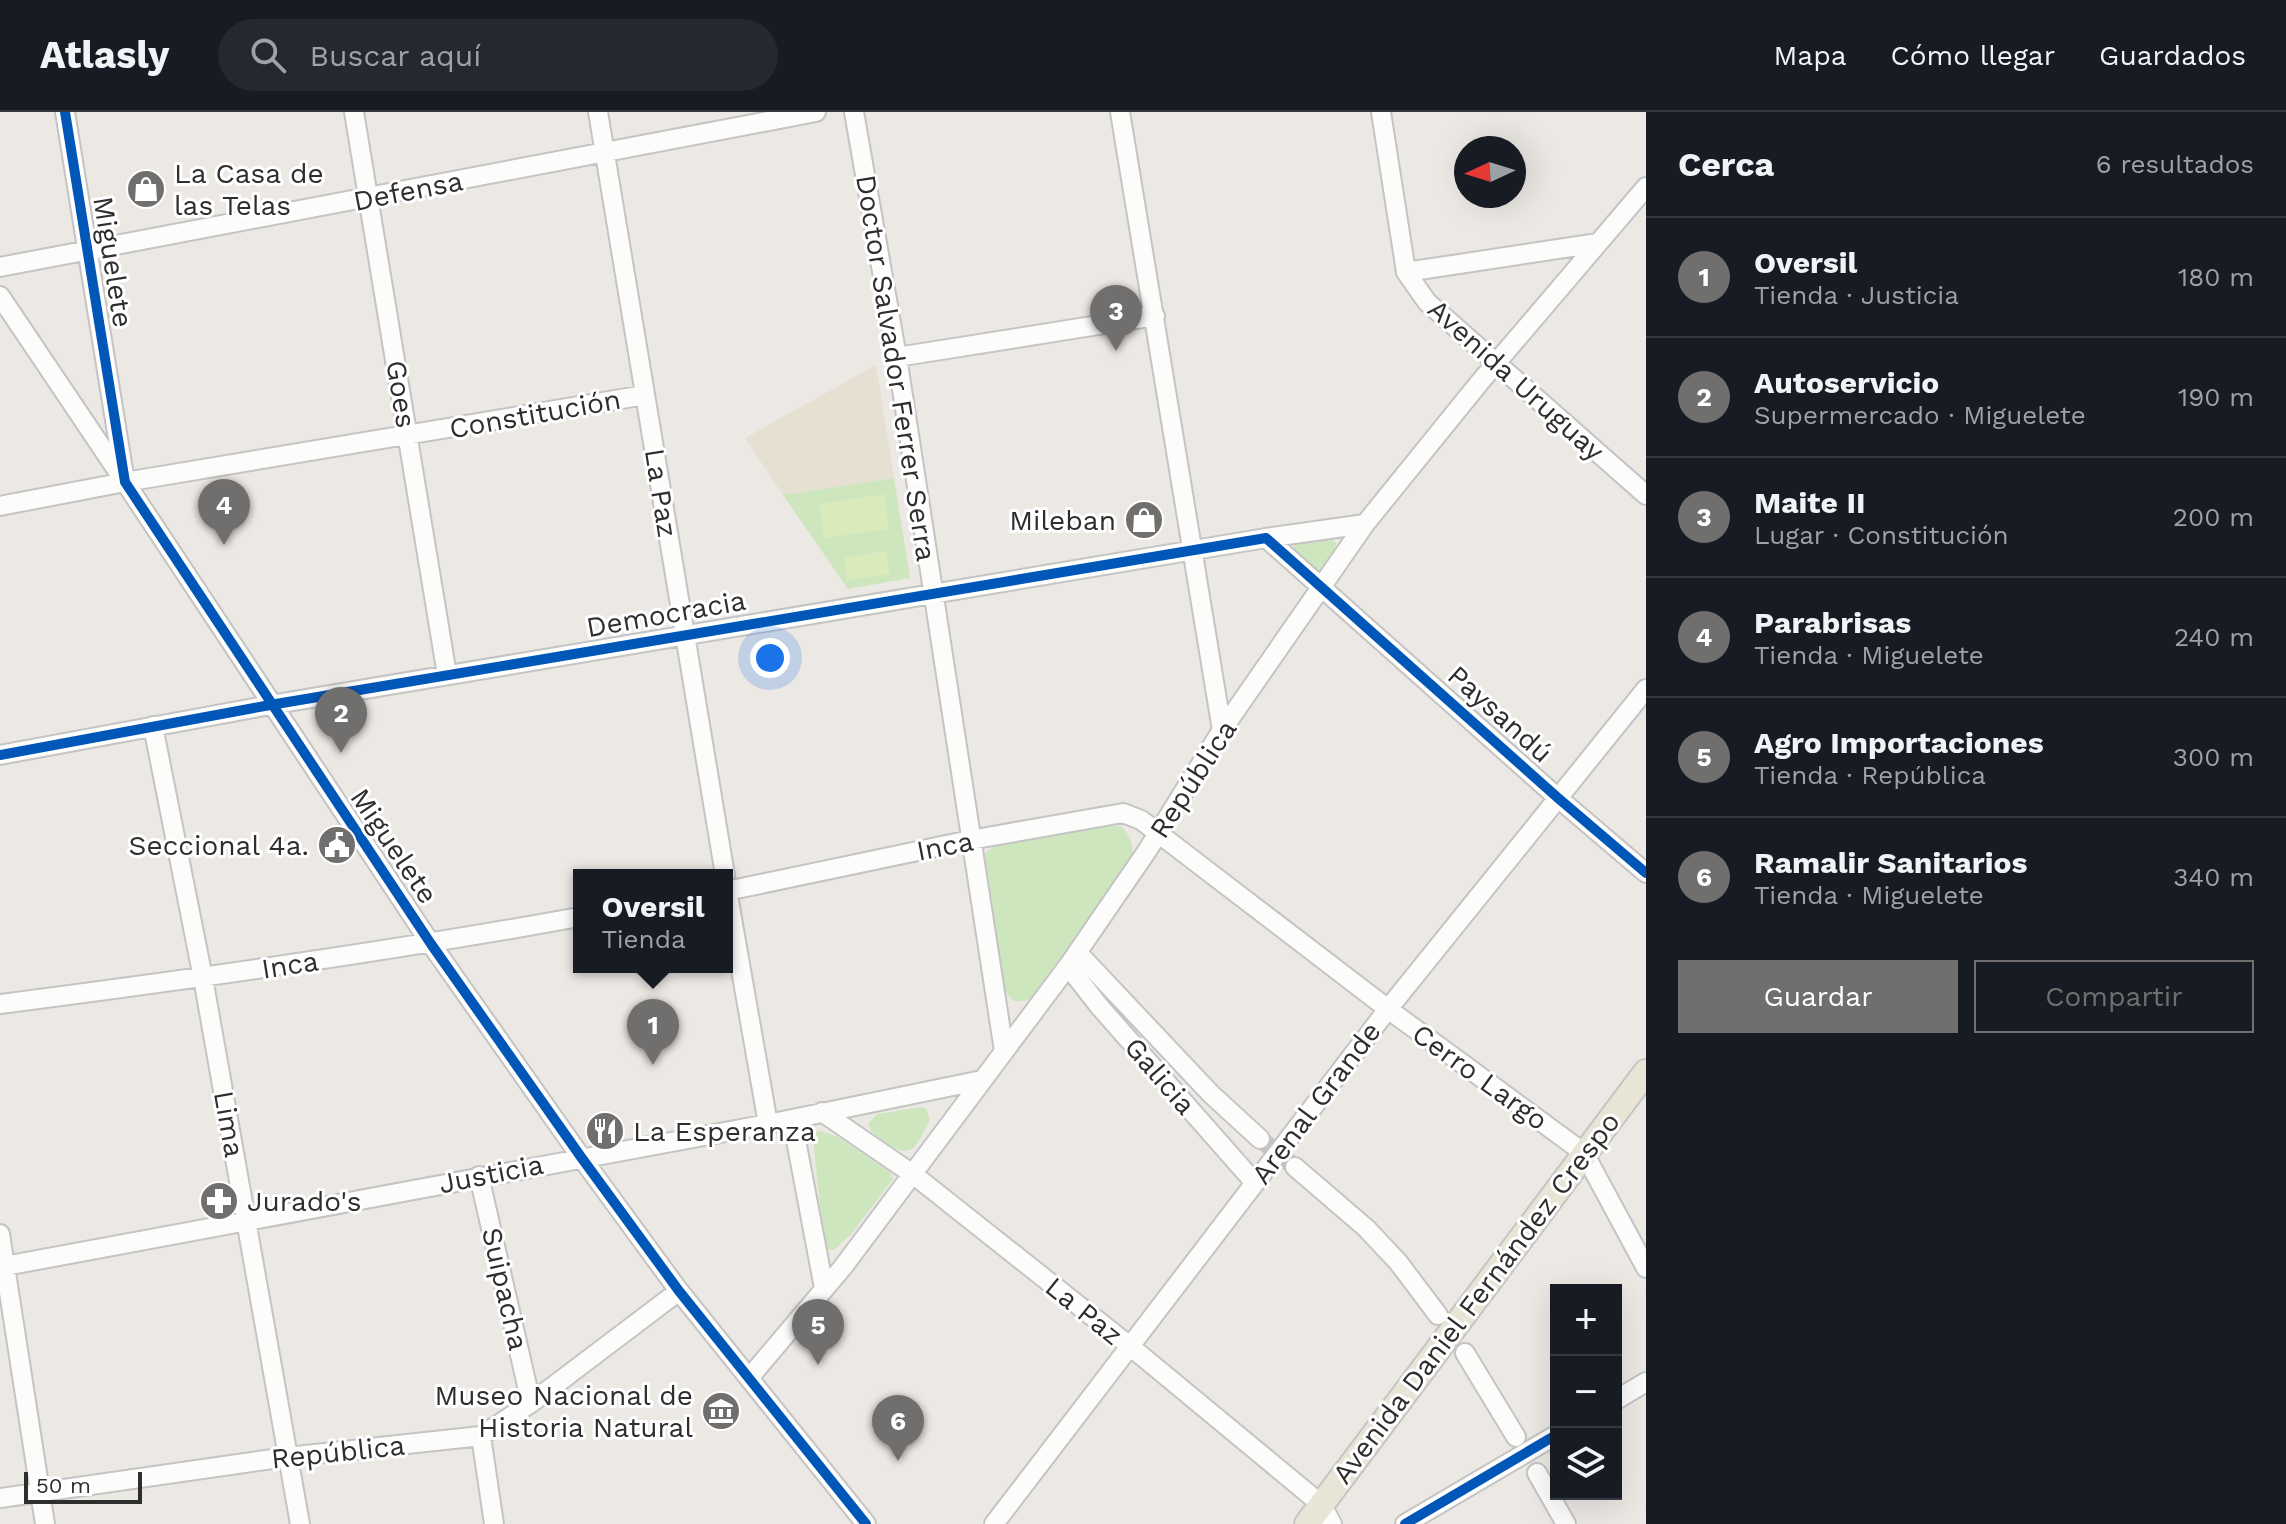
<!DOCTYPE html>
<html lang="es">
<meta charset="utf-8">
<style>
body{margin:0;font-family:"Work Sans",sans-serif;background:#242831;color:#f1f3f6}
.controls{position:absolute;right:24px;bottom:24px;display:grid;overflow:hidden;border-radius:0px;box-shadow:0 8px 32px #0002}
.controls button{width:72px;height:72px;display:grid;place-items:center;padding:0;border:0;border-bottom:2px solid #363941;background:#171b24;color:#f1f3f6;font:40px sans-serif}
.compass{position:absolute;left:1454px;top:24px;width:72px;height:72px;border-radius:50%;background:#171b24;box-shadow:0 8px 32px #0002;rotate:266deg}
.scale{position:absolute;left:24px;bottom:20px;width:118px;box-sizing:border-box;padding-left:8px;border:4px solid #2e2e2e;border-top:0;font-size:22px;line-height:28px;white-space:nowrap;color:#2e2e2e;-webkit-text-stroke:6px #fff;paint-order:stroke}
.you{position:absolute;left:770px;top:546px;width:28px;height:28px;margin:-20px;border:6px solid #fff;border-radius:50%;background:#1a73e8;box-shadow:0 0 0 12px #1a73e833}
.badge{display:grid;place-items:center;width:52px;height:52px;border-radius:50%;background:#706f6e;color:#fff;font-size:26px;font-weight:700}
.pin{position:absolute;translate:-50% -66px;filter:drop-shadow(0 2px 4px #0008)}
.pin::after{content:'';position:absolute;top:42px;width:28px;height:24px;background:inherit;clip-path:polygon(0 0,100% 0,50% 100%)}
.popup{position:absolute;left:573px;top:757px;width:160px;height:104px;box-sizing:border-box;display:grid;place-content:center;border-radius:0px;background:#171b24;filter:drop-shadow(0 2px 6px #0005);font-size:26px;white-space:nowrap;color:#9ea1a6}
.popup b{font-size:30px;color:#f1f3f6}
.popup::after{content:'';position:absolute;left:50%;top:100%;margin-left:-16px;border:16px solid transparent;border-top-color:#171b24}
.list{margin:0;padding:0;list-style:none}
h2{display:flex;justify-content:space-between;align-items:center;height:104px;margin:0;padding:0 32px;font-size:34px}
h2 small{font-size:26px;font-weight:400;color:#9ea1a6}
.list li{display:grid;grid-template-columns:52px 1fr auto;gap:24px;align-items:center;box-sizing:border-box;height:120px;padding:0 32px;border-top:2px solid #363941}
.list b{display:block;font-size:30px;white-space:nowrap}
.list p{margin:0;font-size:26px;white-space:nowrap;color:#9ea1a6}
.list em{font-size:26px;font-style:normal;color:#9ea1a6}
.actions{display:flex;gap:16px;padding:24px 32px}
.actions a{flex:1;padding:18px 0;border:2px solid #706f6e;border-radius:0px;text-align:center;font-size:28px;color:#706f6e}
.actions .main{background:#706f6e;color:#fff}
.icon{flex:none;width:44px;height:44px;fill:none;stroke:currentColor;stroke-width:2;stroke-linecap:round;stroke-linejoin:round}
.map{position:relative;flex:none;width:1646px;height:1412px;overflow:hidden}
header{display:flex;align-items:center;gap:48px;box-sizing:border-box;height:112px;padding:0 40px;background:#171b24;border-bottom:2px solid #363941}
header strong{font-size:38px}
nav{display:flex;gap:44px;margin-inline-start:auto;font-size:28px}
.search{width:560px;height:72px;background:#242831;display:flex;align-items:center;gap:20px;box-sizing:border-box;padding:0 28px;border-radius:44px;color:#9ea1a6;font-size:30px}
main{display:flex}
aside{flex:1;background:#171b24}
.map>svg:first-child{display:block}
</style>
<header>
<strong>Atlasly</strong>
<div class="search"><svg class="icon" aria-label="search" viewBox="0 0 24 24"><circle cx="10" cy="10" r="6"/><path d="M15 15l6 6"/></svg>Buscar aquí</div>
<nav><a>Mapa</a><a>Cómo llegar</a><a>Guardados</a></nav>
</header>
<main>
<div class="map">
<svg width="1646" height="1412" viewBox="0 0 1646 1412">
<rect width="100%" height="100%" fill="#ece8e4"/>
<path fill="#e6e0d3" d="M876,253l18,113 -111,17 -38,-57z"/>
<path fill="#cee6be" d="M894,366l16,100 -62,11 -65,-94z
M1331,427l5,4 -1,8 -14,20 -7,-1 -22,-21 4,-7z
M1112,713l10,2c9,10 12,18 10,31l-101,140 -6,3h-12l-8,-10 -20,-138 11,-8z
M921,995l5,1 4,12c-13,23 -16,43 -45,22 -7,-5 -14,-9 -17,-18l9,-10z
M820,1019l16,5 54,36 3,7 -42,55 -17,16h-7l-3,-7 -11,-104 3,-7z"/>
<path fill="#d9eabb" d="M884,382l5,35 -65,9 -5,-34z
M886,439l4,23 -43,6 -3,-22z"/>
<g fill="none" stroke-linecap="round" stroke-linejoin="round">
<path stroke="#c6c3c0" stroke-width="18" stroke-dasharray="18 9" stroke-linecap="butt" d="M1260,1027l35,28"/>
<defs>
<path id="minor" d="M65,0l60,370 306,462 150,213 98,134 187,233
M354,0l93,563
M598,0l127,763
M854,0l43,245 107,694
M1120,0l102,618
M1381,0l25,160 21,30 219,193
M0,155l816,-155
M1406,160l192,-29
M0,184l121,180
M897,245l258,-41
M0,394l125,-24 520,-87
M1266,426l99,-14
M153,614l50,252 97,546
M0,643l270,-50 996,-167 292,260 88,75
M727,778l41,234
M727,779l243,-51 153,-27 18,7 247,189 196,144 62,115
M1078,841l133,141 49,45
M1068,854l31,40 156,177
M0,892c194,-25 387,-52 579,-87
M822,1000l92,63 217,172 191,158 10,19
M792,1007l32,169
M1295,1055l71,61 32,34 40,53
M479,1064l52,227
M0,1122l45,290
M0,1155l768,-143 214,-44
M1465,1241l51,84
M749,1266l94,-111 225,-301 79,-115 75,-121 143,-206 115,-142 166,-195
M1616,1288l30,-18
M481,1324l13,88
M1537,1361l29,51
M0,1386l287,-41 194,-21 50,-33 148,-112
M994,1412l394,-515 258,-320
M1405,1412l151,-89"/>
<path id="major" d="M1307,1412l339,-452"/>
</defs>
<use href="#minor" stroke="#c5c4c5" stroke-width="22"/>
<use href="#major" stroke="#c6c5c4" stroke-width="28"/>
<use href="#minor" stroke="#fcfcfb" stroke-width="18"/>
<use href="#major" stroke="#e8e4d6" stroke-width="24"/>
<defs>
<path id="cycleway" d="M65,0l60,370 306,462 150,213 98,134 187,233
M0,643l270,-50 996,-167 292,260 88,75
M1405,1412l151,-89"/>
</defs>
<use href="#cycleway" stroke="#fff" stroke-width="15"/>
<use href="#cycleway" stroke="#0057b8" stroke-width="10"/>
</g>
<defs>
<symbol id="shop-disc" viewBox="-11 -11 22 22"><circle r="9.5" fill="#706f6e" stroke="#fff"/><path d="M-5-2.5h2.3a2.7 3.5 0 0 1 5.4 0H5L5.5 6h-11ZM-1.5-2.5h3a1.5 2.3 0 0 0-3 0Z" fill="#fff"/></symbol>
<symbol id="civic-disc" viewBox="-11 -11 22 22"><circle r="9.5" fill="#706f6e" stroke="#fff"/><path d="M-.6-6.5H3V-4.5H.6V-3L4-1V1h2V6H-6V1h2V-1L-.6-3ZM-1.2 2.5V6h2.4V2.5Z" fill="#fff"/></symbol>
<symbol id="restaurant-disc" viewBox="-11 -11 22 22"><circle r="9.5" fill="#706f6e" stroke="#fff"/><path d="M-5-6h1v4h1v-4h1v4h1v-4h1v5L-1.5 .5V6h-2V.5L-5-1ZM5-6V6H3V1.5H1.5Q1.5-4 5-6Z" fill="#fff"/></symbol>
<symbol id="pharmacy-disc" viewBox="-11 -11 22 22"><circle r="9.5" fill="#706f6e" stroke="#fff"/><path d="M-2-6h4v4h4v4h-4v4h-4v-4h-4v-4h4Z" fill="#fff"/></symbol>
<symbol id="museum-disc" viewBox="-11 -11 22 22"><circle r="9.5" fill="#706f6e" stroke="#fff"/><path d="M0-6L6-3V-2H-6V-3ZM-5-1h2V3h-2ZM-1-1h2V3h-2ZM3-1h2V3H3ZM-6 4H6V6H-6Z" fill="#fff"/></symbol>
</defs>
<g fill-rule="evenodd">
<use href="#shop-disc" x="124" y="55" width="44" height="44"/>
<use href="#shop-disc" x="1122" y="386" width="44" height="44"/>
<use href="#civic-disc" x="315" y="711" width="44" height="44"/>
<use href="#restaurant-disc" x="583" y="997" width="44" height="44"/>
<use href="#pharmacy-disc" x="197" y="1067" width="44" height="44"/>
<use href="#museum-disc" x="699" y="1277" width="44" height="44"/>
</g>
<g text-anchor="middle" dominant-baseline="central" stroke-width="6" stroke-linejoin="round" paint-order="stroke">
<g font-size="28" fill="#2e2e2e" stroke="#fff" text-anchor="start">
<text x="174" y="61">La Casa de<tspan x="174" dy="32">las Telas</tspan></text>
<text x="1116" y="408" text-anchor="end">Mileban</text>
<text x="309" y="733" text-anchor="end">Seccional 4a.</text>
<text x="633" y="1019">La Esperanza</text>
<text x="247" y="1089">Jurado's</text>
<text x="693" y="1283" text-anchor="end">Museo Nacional de<tspan x="693" dy="32">Historia Natural</tspan></text>
</g>
<g font-size="28" fill="#2e2e2e" stroke="#fff">
<text transform="translate(408 79) rotate(-11)">Defensa</text>
<text transform="translate(113 150) rotate(81)">Miguelete</text>
<text transform="translate(896 256) rotate(81)">Doctor Salvador Ferrer Serra</text>
<text transform="translate(1516 268) rotate(42)">Avenida Uruguay</text>
<text transform="translate(401 282) rotate(81)">Goes</text>
<text transform="translate(535 302) rotate(-10)">Constitución</text>
<text transform="translate(661 381) rotate(81)">La Paz</text>
<text transform="translate(666 502) rotate(-10)">Democracia</text>
<text transform="translate(1500 602) rotate(42)">Paysandú</text>
<text transform="translate(1193 667) rotate(-57)">República</text>
<text transform="translate(394 734) rotate(56)">Miguelete</text>
<text transform="translate(945 734) rotate(-11)">Inca</text>
<text transform="translate(290 853) rotate(-9)">Inca</text>
<text transform="translate(1160 964) rotate(49)">Galicia</text>
<text transform="translate(1480 965) rotate(36)">Cerro Largo</text>
<text transform="translate(1316 991) rotate(-53)">Arenal Grande</text>
<text transform="translate(229 1012) rotate(80)">Lima</text>
<text transform="translate(491 1062) rotate(-11)">Justicia</text>
<text transform="translate(505 1177) rotate(77)">Suipacha</text>
<text transform="translate(1476 1186) rotate(-53)">Avenida Daniel Fernández Crespo</text>
<text transform="translate(1084 1199) rotate(39)">La Paz</text>
<text transform="translate(338 1340) rotate(-6)">República</text>
</g>
</g>
</svg>
<div class="controls">
<button>+</button>
<button>−</button>
<button><svg class="icon" aria-label="layers" viewBox="0 0 24 24"><path d="M12 4l9 5-9 5-9-5zM3 14l9 5 9-5"/></svg></button>
</div>
<svg class="compass" viewBox="-18 -18 36 36"><path d="M0-13l5 13h-10z" fill="#e53935"/><path d="M0 13l5-13h-10z" fill="#9ea1a6"/></svg>
<div class="scale">50 m</div>
<div class="you"></div>
<div class="pin badge" style="left:653px;top:953px">1</div>
<div class="popup"><b>Oversil</b>Tienda</div>
<div class="pin badge" style="left:341px;top:641px">2</div>
<div class="pin badge" style="left:1116px;top:239px">3</div>
<div class="pin badge" style="left:224px;top:433px">4</div>
<div class="pin badge" style="left:818px;top:1253px">5</div>
<div class="pin badge" style="left:898px;top:1349px">6</div>
</div>
<aside>
<h2>Cerca<small>6 resultados</small></h2>
<ul class="list">
<li><span class="badge">1</span><div><b>Oversil</b><p>Tienda · Justicia</p></div><em>180 m</em></li>
<li><span class="badge">2</span><div><b>Autoservicio</b><p>Supermercado · Miguelete</p></div><em>190 m</em></li>
<li><span class="badge">3</span><div><b>Maite II</b><p>Lugar · Constitución</p></div><em>200 m</em></li>
<li><span class="badge">4</span><div><b>Parabrisas</b><p>Tienda · Miguelete</p></div><em>240 m</em></li>
<li><span class="badge">5</span><div><b>Agro Importaciones</b><p>Tienda · República</p></div><em>300 m</em></li>
<li><span class="badge">6</span><div><b>Ramalir Sanitarios</b><p>Tienda · Miguelete</p></div><em>340 m</em></li>
</ul>
<div class="actions"><a class="main">Guardar</a><a>Compartir</a></div>
</aside>
</main>
